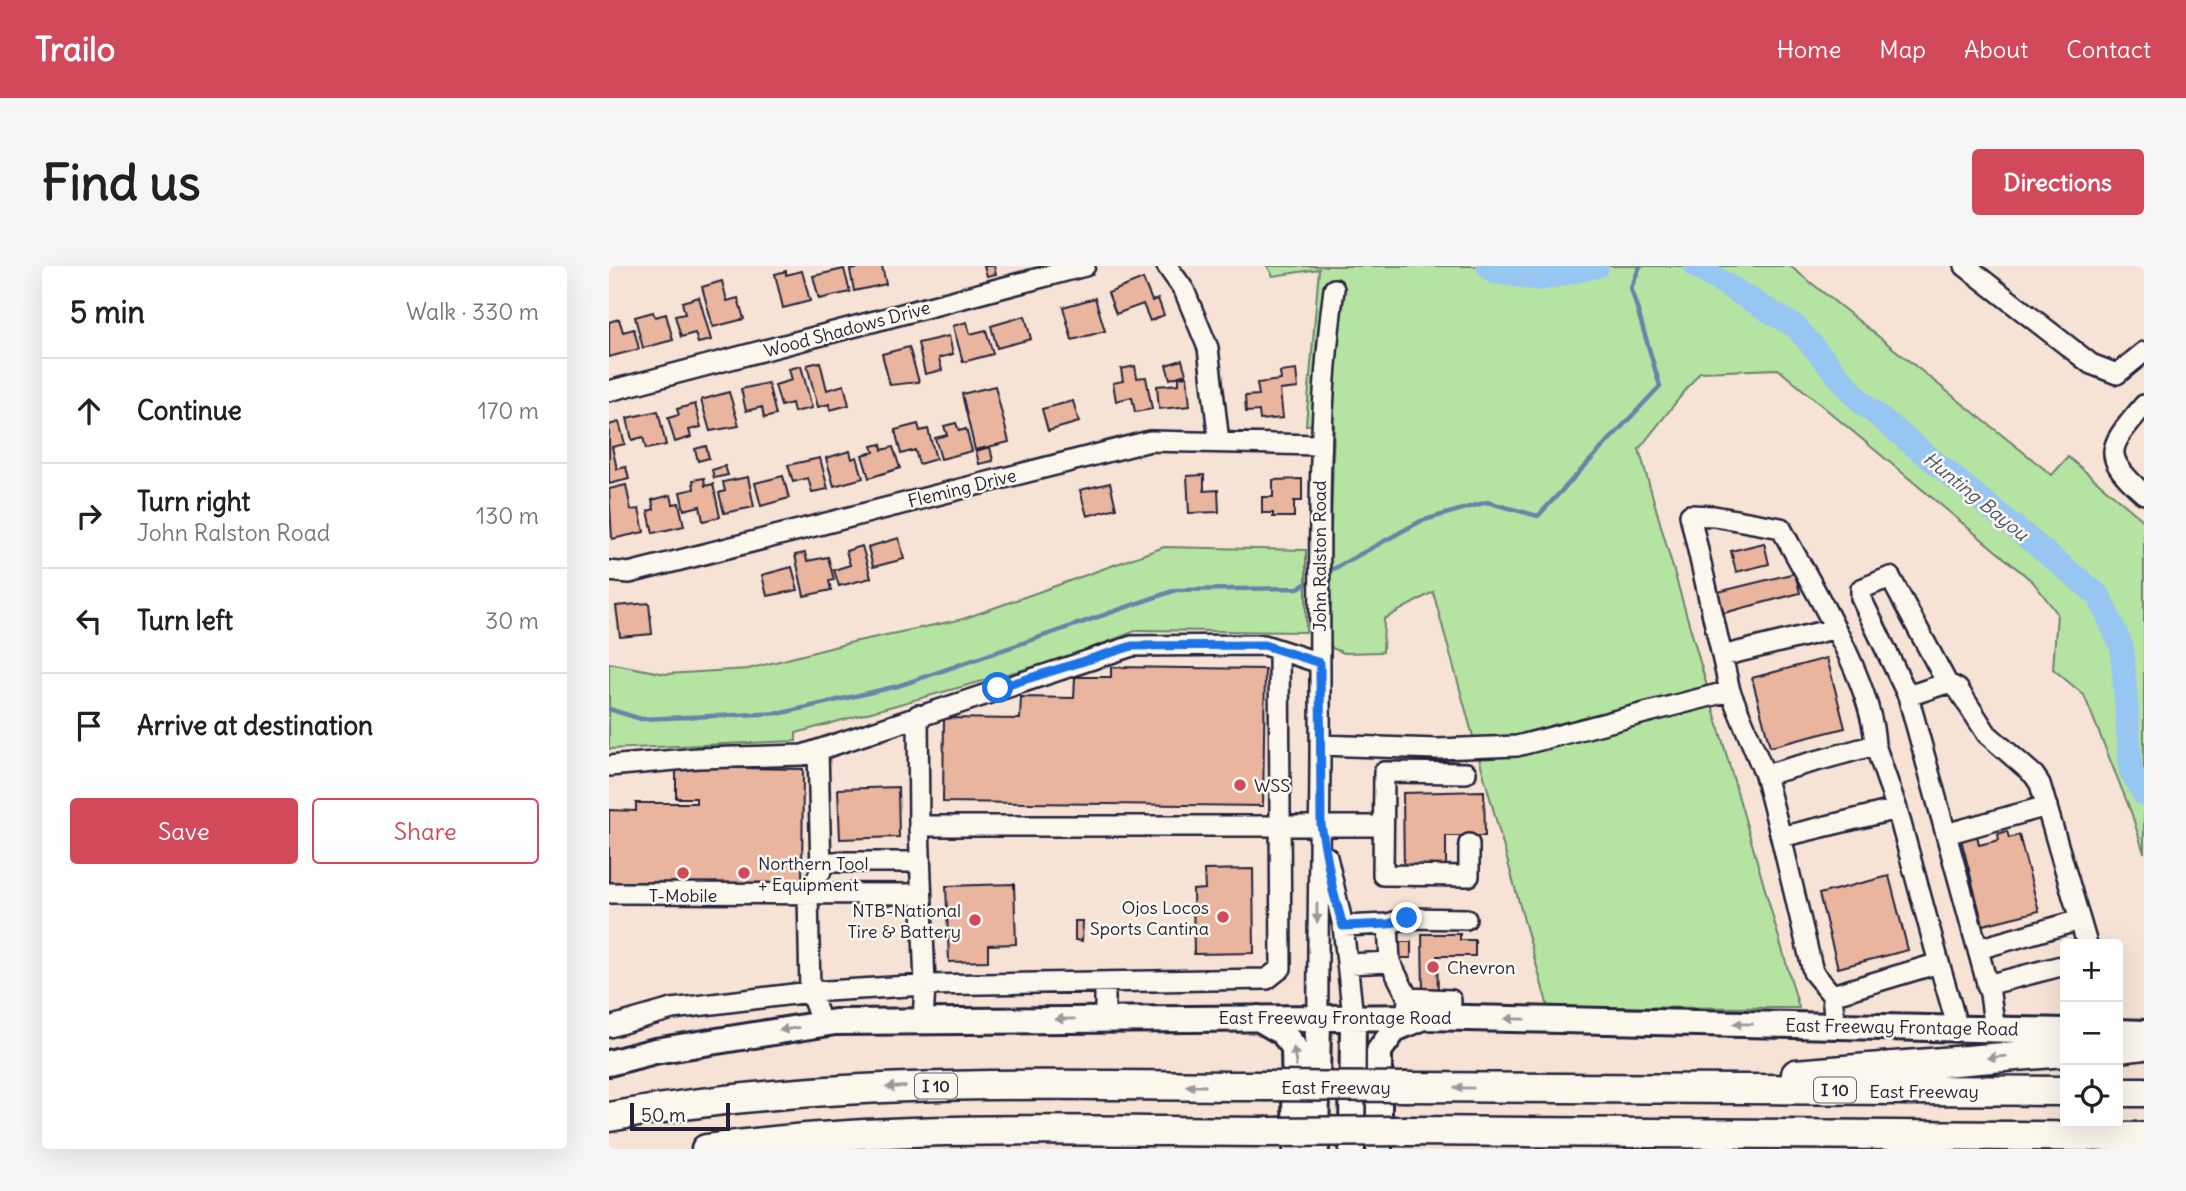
<!DOCTYPE html>
<meta charset="utf-8">
<style>
body{margin:0;font-family:Delius,sans-serif;background:#f6f6f6;color:#202124}
.controls{position:absolute;right:21px;bottom:21px;display:grid;overflow:hidden;border-radius:7px;box-shadow:0 7px 28px #0002}
.controls button{width:63px;height:63px;display:grid;place-items:center;padding:0;border:0;border-bottom:2px solid #e0e0e0;background:#fff;color:#202124;font:35px sans-serif}
.scale{position:absolute;left:21px;bottom:18px;width:100px;box-sizing:border-box;padding-left:7px;border:4px solid #22223b;border-top:0;font-size:19px;line-height:24px;white-space:nowrap;color:#22223b;-webkit-text-stroke:5px #fbf7ec;paint-order:stroke}
.stop{position:absolute;width:21px;height:21px;margin:-16px;border:5px solid #1a73e8;border-radius:50%;background:#fff}
.stop.end{background:#1a73e8;border-color:#fff;box-shadow:0 2px 7px #0008}
.list{margin:0;padding:0;list-style:none}
h2{display:flex;justify-content:space-between;align-items:center;height:91px;margin:0;padding:0 28px;font-size:30px}
h2 small{font-size:23px;font-weight:400;color:#757577}
.list li{display:grid;grid-template-columns:46px 1fr auto;gap:21px;align-items:center;box-sizing:border-box;height:105px;padding:0 28px;border-top:2px solid #e0e0e0}
.list b{display:block;font-size:26px;white-space:nowrap}
.list p{margin:0;font-size:23px;white-space:nowrap;color:#757577}
.list em{font-size:23px;font-style:normal;color:#757577}
.actions{display:flex;gap:14px;padding:21px 28px}
.actions a{flex:1;padding:16px 0;border:2px solid #d1495b;border-radius:7px;text-align:center;font-size:24px;color:#d1495b}
.actions .main{background:#d1495b;color:#fff}
.icon{flex:none;width:38px;height:38px;fill:none;stroke:currentColor;stroke-width:2;stroke-linecap:round;stroke-linejoin:round}
.map{position:relative;flex:none;width:1535px;height:883px;overflow:hidden;border-radius:7px}
header{display:flex;align-items:center;gap:42px;box-sizing:border-box;height:98px;padding:0 35px;background:#d1495b;color:#fff}
header strong{font-size:33px}
nav{display:flex;gap:38px;margin-inline-start:auto;font-size:24px}
.intro{display:flex;align-items:center;justify-content:space-between;box-sizing:border-box;height:168px;padding:0 42px}
h1{margin:0;font-size:49px}
.button{padding:18px 32px;border-radius:7px;background:#d1495b;color:#fff;font-size:24px;font-weight:700}
main{display:flex;gap:42px;padding:0 42px}
aside{flex:1;background:#fff;border-radius:7px;box-shadow:0 7px 28px #0002}
.map>svg:first-child{display:block}
</style>
<header>
<strong>Trailo</strong>
<nav><a>Home</a><a>Map</a><a>About</a><a>Contact</a></nav>
</header>
<div class="intro"><h1>Find us</h1><a class="button">Directions</a></div>
<main>
<aside>
<h2>5 min<small>Walk · 330 m</small></h2>
<ul class="list">
<li><svg class="icon" aria-label="ahead" viewBox="0 0 24 24"><path d="M12 20V5M6 11l6-6 6 6"/></svg><div><b>Continue</b></div><em>170 m</em></li>
<li><svg class="icon" aria-label="right" viewBox="0 0 24 24"><path d="M7 20v-9h11M14 6l5 5-5 5"/></svg><div><b>Turn right</b><p>John Ralston Road</p></div><em>130 m</em></li>
<li><svg class="icon" aria-label="left" viewBox="0 0 24 24"><path d="M17 20v-9H6M10 6l-5 5 5 5"/></svg><div><b>Turn left</b></div><em>30 m</em></li>
<li><svg class="icon" aria-label="arrive" viewBox="0 0 24 24"><path d="M6 21V4h12l-3 4 3 4H6"/></svg><div><b>Arrive at destination</b></div></li>
</ul>
<div class="actions"><a class="main">Save</a><a>Share</a></div>
</aside>
<div class="map">
<svg width="1535" height="883" viewBox="0 0 1535 883">
<rect width="100%" height="100%" fill="#f6e3d5"/>
<filter id="ink" filterUnits="userSpaceOnUse"><feTurbulence type="fractalNoise" baseFrequency=".0143" numOctaves="2"/><feDisplacementMap in="SourceGraphic" scale="14" xChannelSelector="R" yChannelSelector="G"/><feConvolveMatrix kernelMatrix="1 2 1 2 8 2 1 2 1" color-interpolation-filters="sRGB"/></filter>
<g filter="url(#ink)">
<path fill="#b5e3a2" stroke="#6c826e" stroke-width="2" d="M658,0h523l262,209 16,-18 76,64v332l-13,-41 -47,-117 -31,-26 4,-56 -24,-31 -255,-213 -78,3 -61,77 160,559 -251,-1 -115,-415 -49,27 -1,33 -39,1 -12,-5 -4,-13 6,-211 -28,1 13,-156 -46,7z
M555,281l142,3v82l-168,-2 -70,27 -272,76v8l-187,8v-86l57,11 82,-5 105,-27 110,-23z"/>
<g fill="none" stroke-linecap="round" stroke-linejoin="round">
<path stroke="#6984a9" stroke-width="4.5" d="M715,308l97,-53 66,-19 51,14 122,-130 -29,-98 9,-22
M0,443l32,10 141,-6 116,-27 278,-96 122,-2 15,-8"/>
<path stroke="#98c6f2" stroke-width="24" d="M879,0l6,6 45,7 58,-13
M1086,0l101,61 65,75 238,194 23,52 9,123 13,23"/>
</g>
<path fill="#eab59e" stroke="#22223b" stroke-width="2" d="M246,0h27l4,18 -32,7 -4,-21 6,-1z
M375,0h10l2,8 -9,2z
M235,3l6,23 -31,7 -6,-23z
M177,5v4l16,-4 8,30 -27,7 -8,-34z
M534,13l9,22 6,-2 6,16 -14,6 -7,-17 -27,10 -8,-21z
M113,15l5,20 11,-3 6,21 -31,8 -11,-40z
M90,31l12,43 -13,3 -3,-10 -14,4 -6,-21 10,-2 -3,-12z
M486,32l10,33 -33,9 -9,-33z
M44,46l2,5 11,-3 7,26 -30,8 -8,-31z
M416,50l6,23 -34,9 -6,-22z
M10,53l4,13 11,-3 5,20 -30,8v-35z
M358,56l3,12 16,-4 7,24 -30,8 -10,-36z
M340,70l4,18 -14,4 3,12 -17,4 -7,-31z
M300,81l10,35 -29,3 -8,-31z
M573,94l4,14 -16,5 -4,-14z
M211,96l7,28 17,-5 5,20 -19,5 -1,-6 -11,3 -11,-42z
M192,100l11,42 -18,4 -2,-9 -11,3 -6,-21 17,-5 -3,-11z
M526,100l2,12 9,-1 6,32 -17,3 -3,-15 -16,4 -3,-18 10,-2 -2,-12z
M687,104l2,18 -18,2 3,28 -23,2 -1,-9 -13,1 -1,-16 14,-1 -2,-12 24,-3 -1,-8z
M578,110l3,30 -31,3 -2,-23 22,-2v-7z
M159,117l8,32 -12,3 -2,-11 -16,4 -5,-22z
M386,120l14,56 -34,8 -13,-56z
M120,126l10,34 -29,5 -9,-31z
M464,135l6,21 -31,9 -6,-22z
M86,138l6,23 -12,3 2,7 -16,5 -7,-24 11,-3 -2,-6z
M49,145l8,34 -20,4 -3,-12 -11,3 -5,-22z
M10,156l6,22 -13,3 5,22 9,-2 3,12 -20,5v-59z
M347,157l3,8 7,-2 6,22 -31,8 -6,-21 12,-3 -3,-9z
M309,158l2,7 8,-2 8,30 -17,5 -4,-14 -14,4 -6,-24z
M272,178l1,6 11,-3 7,21 -31,10 -7,-23 12,-3 -2,-6z
M97,180l3,12 -11,3 -3,-12z
M381,181l3,14 -14,3 -3,-13z
M241,185l2,8 5,-2 6,21 -29,8 -8,-28z
M211,192l8,31 -16,3 -4,-14 -15,4 -5,-17z
M116,200l3,9 -14,3 -2,-8z
M595,209v16l14,-1 1,22 -30,1 -2,-37z
M174,210l6,22 -28,8 -6,-23z
M139,211l6,30 -30,6 -5,-20 6,-2 -2,-9z
M95,212l1,8 8,-2 7,33 -17,4 -3,-15 -16,4 -4,-18 14,-3 -1,-9z
M693,213v22h-8v16h-21v-4h-11v-16h11v-17z
M501,217l6,25 -29,8 -7,-26z
M17,219l5,25 8,-1 5,23 -32,7 -3,-50z
M62,229l2,9 6,-1 5,23 -31,7 -5,-22 6,-2 -2,-9z
M290,272l5,21 -31,8 -5,-20z
M1155,277l5,21 -33,8 -5,-21z
M253,280l9,32 -32,8 -5,-16 16,-5 -4,-14z
M196,287l2,8 21,-4 6,23 -5,1 2,9 -27,6 -9,-41z
M183,301l6,23 -31,6 -5,-21z
M1186,307l5,20 -80,21 -6,-21z
M40,337l3,31 -32,3 -4,-31z
M1218,392l18,70 -75,19 -18,-69z
M502,401l154,2 -2,137 -320,-4 1,-84 76,1 1,-22 53,1 1,-21h36z
M67,501l127,2 -1,115 -193,-2v-72l27,1v-8h60v-5h-20z
M289,521l1,50 -59,2 -2,-50z
M875,525l1,45h-39v36l-42,1 -1,-80z
M1398,565l2,7 10,-3 20,76 -56,14 -22,-86 16,-4 2,10 20,-5 -1,-6z
M644,603l1,84 -60,1 -1,-64 12,-1 -1,-19z
M1280,610l19,74 -70,18 -19,-74z
M405,618l2,60 -28,1v16l-39,1 -3,-76z
M466,655h8l-1,20 -7,-1z
M813,668h38v6h15v16h-38l1,36h-15z
M788,676h14v16h-14z"/>
<g fill="none" stroke-linecap="round" stroke-linejoin="round">
<defs>
<path id="minor" d="M558,0l17,24 24,58 11,94
M1356,0l126,98 26,10 27,-22
M0,125l476,-125
M1535,139c-35,42 -45,49 0,89
M0,305l20,2 521,-132 170,4
M1113,390l111,-27
M1121,425l-40,-176 24,1 67,12c30,58 91,152 94,217
M1299,430l39,-13
M309,449l1,111h463
M711,479l117,4 80,-3 213,-55 35,84
M0,500l89,-8 105,-3 329,-109 132,-1 56,18
M857,507l-82,-1 -1,103 86,1v-32
M310,560l6,159 -2,36
M1337,568l101,-28
M1172,571l-16,-62 110,-30 22,64
M718,591l16,69 10,91
M212,596h99
M0,627l312,1
M779,658l19,-6 59,1
M734,660l45,-2 2,38 -41,2
M1369,683l102,-29
M781,696l18,36
M1378,719l78,-20
M1223,729l-19,-23 -32,-135 116,-28 42,154
M709,751c-1,-108 3,-216 2,-325 0,-135 -4,-269 14,-403
M496,753v-37
M213,758l-12,-32 115,-7 342,-6 14,-11 -2,-318
M797,759l2,-27 43,2 -1,17
M1226,760l-3,-31 107,-32 19,66
M0,761l63,-18 138,-17 -2,-98 13,-23 -3,-121
M1386,764l-5,-36 -82,-298 -47,-98v-9l29,-12 57,106 11,6 29,45 47,41 6,9 47,160"/>
<path id="major" d="M649,752l24,14 12,15 2,102
M1509,766l26,1
M0,797l46,-12 180,-29 590,-5 640,14
M707,883l2,-132
M743,883l1,-132
M770,883v-98l16,-22 26,-11"/>
<path id="highway" d="M1509,782l26,-3
M1187,808l269,-22
M798,821l658,4
M1509,826h26
M0,851c216,-40 437,-32 656,-31
M797,865l738,6
M97,883c184,-26 371,-18 558,-17"/>
</defs>
<use href="#minor" stroke="#22223b" stroke-width="24"/>
<use href="#major" stroke="#22223b" stroke-width="30"/>
<use href="#highway" stroke="#22223b" stroke-width="33"/>
<use href="#minor" stroke="#fbf7ec" stroke-width="19"/>
<use href="#major" stroke="#fbf7ec" stroke-width="24"/>
<use href="#highway" stroke="#fbf7ec" stroke-width="28"/>
<defs>
<path id="highway-bridge" d="M656,820l142,1
M655,866l142,-1"/>
</defs>
<use href="#highway-bridge" stroke="#22223b" stroke-width="33" stroke-linecap="butt"/>
<use href="#highway-bridge" stroke="#fbf7ec" stroke-width="28"/>
</g>
<defs><path id="oneway-solid" d="M-6-.8H1V-3.2L6.5 0L1 3.2V.8H-6Z" transform="scale(1.75)"/></defs>
<g fill="#99979c">
<use href="#oneway-solid" transform="translate(708 647) rotate(89)"/>
<use href="#oneway-solid" transform="translate(456 753) rotate(179)"/>
<use href="#oneway-solid" transform="translate(906 753) rotate(-179)"/>
<use href="#oneway-solid" transform="translate(1134 758) rotate(-179)"/>
<use href="#oneway-solid" transform="translate(180 763) rotate(171)"/>
<use href="#oneway-solid" transform="translate(686 791) rotate(-98)"/>
<use href="#oneway-solid" transform="translate(1388 791) rotate(175)"/>
<use href="#oneway-solid" transform="translate(587 820) rotate(-180)"/>
<use href="#oneway-solid" transform="translate(287 821) rotate(178)"/>
<use href="#oneway-solid" transform="translate(855 822) rotate(-179)"/>
</g>
</g>
<g fill="none" stroke-linecap="round" stroke-linejoin="round" filter="url(#ink)">
<path stroke="#1a73e8" stroke-width="9" d="M389,422l134,-42 132,-1 56,18 1,162 12,66 10,35 45,-2 19,-6"/>
</g>
<g fill="#d1495b" stroke="#fbf7ec" stroke-width="2.5">
<circle cx="631" cy="519" r="7"/>
<circle cx="74" cy="607" r="7"/>
<circle cx="135" cy="607" r="7"/>
<circle cx="614" cy="651" r="7"/>
<circle cx="366" cy="654" r="7"/>
<circle cx="824" cy="701" r="7"/>
</g>
<g text-anchor="middle" dominant-baseline="central" stroke-width="5" stroke-linejoin="round" paint-order="stroke">
<g fill="#fbf7ec" stroke="#636270" stroke-width="2">
<rect x="306" y="807.5" width="42" height="25" rx="5"/>
<rect x="1205" y="811.5" width="42" height="25" rx="5"/>
</g>
<g font-size="16" font-weight="bold" fill="#22223b">
<text x="327" y="820">I 10</text>
<text x="1226" y="824">I 10</text>
</g>
<g font-size="18" fill="#22223b" stroke="#fbf7ec">
<text transform="translate(238 63) rotate(-15)">Wood Shadows Drive</text>
<text transform="translate(353 222) rotate(-14)">Fleming Drive</text>
<text transform="translate(710 290) rotate(-90)">John Ralston Road</text>
<text x="726" y="751">East Freeway Frontage Road</text>
<text transform="translate(1293 761) rotate(1)">East Freeway Frontage Road</text>
<text x="727" y="821">East Freeway</text>
<text x="1315" y="825">East Freeway</text>
</g>
<g font-size="18" fill="#22223b" stroke="#fbf7ec" text-anchor="start">
<text x="645" y="519">WSS</text>
<text x="149" y="597">Northern Tool<tspan x="149" dy="21">+ Equipment</tspan></text>
<text x="74" y="629" text-anchor="middle">T-Mobile</text>
<text x="600" y="641" text-anchor="end">Ojos Locos<tspan x="600" dy="21">Sports Cantina</tspan></text>
<text x="352" y="644" text-anchor="end">NTB-National<tspan x="352" dy="21">Tire &amp; Battery</tspan></text>
<text x="838" y="701">Chevron</text>
</g>
<g font-size="19" font-style="italic" fill="#455372" stroke="#fbf7ec">
<text transform="translate(1367 230) rotate(39)">Hunting Bayou</text>
</g>
</g>
</svg>
<div class="controls">
<button>+</button>
<button>−</button>
<button><svg class="icon" aria-label="locate" viewBox="0 0 24 24"><circle cx="12" cy="12" r="6"/><path d="M12 2v4M12 18v4M2 12h4M18 12h4"/></svg></button>
</div>
<div class="scale">50 m</div>
<div class="stop" style="left:389px;top:422px"></div>
<div class="stop end" style="left:798px;top:652px"></div>
</div>
</main>
